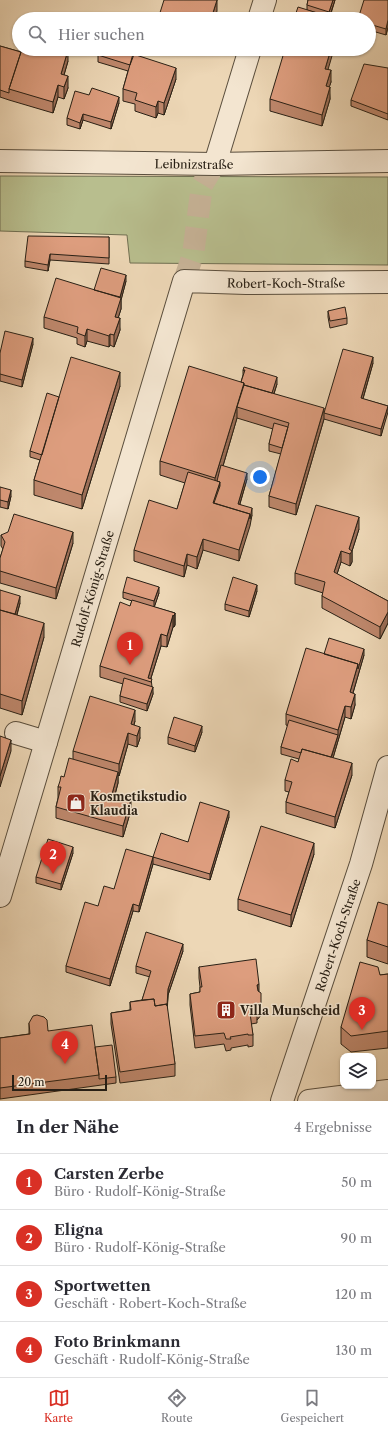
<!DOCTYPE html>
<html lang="de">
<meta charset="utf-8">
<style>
body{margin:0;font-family:"Libre Caslon Text",serif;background:#f7f7f7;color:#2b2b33}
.controls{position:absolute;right:12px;bottom:12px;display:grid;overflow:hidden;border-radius:8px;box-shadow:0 1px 3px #0004}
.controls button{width:36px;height:36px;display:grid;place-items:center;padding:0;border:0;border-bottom:1px solid #e1e1e2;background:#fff;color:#2b2b33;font:20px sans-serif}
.scale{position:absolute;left:12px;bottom:10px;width:95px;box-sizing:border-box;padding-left:4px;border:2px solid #292015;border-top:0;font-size:11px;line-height:14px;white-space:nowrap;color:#292015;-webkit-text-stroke:3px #f3e5d0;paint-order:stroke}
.you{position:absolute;left:260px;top:477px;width:14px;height:14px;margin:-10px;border:3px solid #fff;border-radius:50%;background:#1a73e8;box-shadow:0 0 0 6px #1a73e833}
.badge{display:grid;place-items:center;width:26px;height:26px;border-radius:50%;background:#d93025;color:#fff;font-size:13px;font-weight:700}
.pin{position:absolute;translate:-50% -33px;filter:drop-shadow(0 1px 2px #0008)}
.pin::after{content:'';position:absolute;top:21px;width:14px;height:12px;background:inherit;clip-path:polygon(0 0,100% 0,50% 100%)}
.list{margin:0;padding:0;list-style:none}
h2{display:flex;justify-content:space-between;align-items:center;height:52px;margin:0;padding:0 16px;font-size:17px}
h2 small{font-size:13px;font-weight:400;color:#7c7c81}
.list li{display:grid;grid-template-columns:26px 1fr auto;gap:12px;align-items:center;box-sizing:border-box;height:56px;padding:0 16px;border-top:1px solid #e1e1e2}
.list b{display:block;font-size:15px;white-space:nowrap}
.list p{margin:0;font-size:13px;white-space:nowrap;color:#7c7c81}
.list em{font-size:13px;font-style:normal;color:#7c7c81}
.icon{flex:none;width:22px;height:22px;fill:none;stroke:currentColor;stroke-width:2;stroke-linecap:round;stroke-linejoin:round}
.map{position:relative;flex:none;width:388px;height:1101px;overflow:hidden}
.search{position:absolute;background:#fff;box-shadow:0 1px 3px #0004;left:12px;right:12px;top:12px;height:44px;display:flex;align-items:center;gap:10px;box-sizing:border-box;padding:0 14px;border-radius:22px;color:#7c7c81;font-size:15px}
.sheet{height:276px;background:#fff}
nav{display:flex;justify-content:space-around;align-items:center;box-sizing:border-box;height:56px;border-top:1px solid #e1e1e2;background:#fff;font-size:11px;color:#7c7c81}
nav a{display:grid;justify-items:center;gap:2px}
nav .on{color:#d93025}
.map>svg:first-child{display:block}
</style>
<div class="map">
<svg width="388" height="1101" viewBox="0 0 388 1101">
<rect width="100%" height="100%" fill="#edd7b6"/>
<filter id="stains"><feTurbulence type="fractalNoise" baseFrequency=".005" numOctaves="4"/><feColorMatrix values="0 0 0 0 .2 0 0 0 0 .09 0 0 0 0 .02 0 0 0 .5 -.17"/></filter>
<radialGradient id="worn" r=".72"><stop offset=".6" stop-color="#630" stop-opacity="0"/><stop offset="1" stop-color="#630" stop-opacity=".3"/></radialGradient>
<path fill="#b8be8e" stroke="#706f52" d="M0,176l388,1v88l-258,-2 -3,-28 -127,-4z"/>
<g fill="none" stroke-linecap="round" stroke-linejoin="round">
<path stroke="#c6b296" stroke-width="22" stroke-dasharray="22 11" stroke-linecap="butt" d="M184,281l9,-26 9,-70 13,-21"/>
<defs>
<g id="minor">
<path d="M259,19l6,-19"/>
<path id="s1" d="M0,161l215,3 173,-3"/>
<path d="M215,164l35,-115"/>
<path d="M16,733l30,9"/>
<path id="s2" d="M0,896l184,-615 62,2 142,-1"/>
<path id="s3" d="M282,1101l79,-237 27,-97"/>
<path d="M309,1101l79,-10"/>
</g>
</defs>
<use href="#minor" stroke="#5a4e3d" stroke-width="24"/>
<use href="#minor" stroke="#f3e5d0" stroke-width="22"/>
</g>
<path fill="#be876c" stroke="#292015" d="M308,0h27l-5,17 -23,-7v-5z
M388,0v27l-2,8 -17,-5v-11z
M0,46l21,6 47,9 -4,14 4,13 -4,11 -6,-2 -5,16 -44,-13 -9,-3z
M136,49v6l40,24 -12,36 -6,-2 -2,5 -21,-7v-7l-12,-3v-12l5,-18 -30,-9v-7z
M176,49h29l-2,6 -12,-3v1z
M388,68v52l-37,-14v-6z
M328,70l3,12 -2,5 1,12 -8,27 -52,-15v-12z
M89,95l30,8 -8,26 -28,-9 -3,9 -13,-4v-7z
M109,237v27l-59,-4 -2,11 -23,-4v-6z
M126,281l-5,19v9l-3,9 2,12 -6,17 -4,-2 -1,2 -22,-6 -2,6 -8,-3v-6l-33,-10v-11l50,-27z
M328,311l19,7v6l-17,4 -2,-11z
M33,344l-11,43 -22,-6v-28z
M373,363l-10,36 25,7 -7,30 -57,-17 -28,96 -27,-8v-11l12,-42 -12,-3v-7l4,-15 -36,-11 -14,48 24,13 -7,25 12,11 -13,46 -36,-11 -6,19 -10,-4 -3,12 -50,-16v-11l43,-41 8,-26 -25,-8v-14l81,-79 2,-7v-5l34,14 -3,10 50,19z
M120,386l-38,123 -48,-14v-15l6,-20 -10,-3v-6l29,-54z
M0,487l11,9 -3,13 -8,-2z
M359,529l-7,22v11l-2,4 -9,-4 -4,12 51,27v22l-8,16 -58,-31v-12l1,-3 -28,-9v-11z
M1,535l72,8 -17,56 -56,-16v-25l3,-9 -2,-3z
M0,590l20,13 -3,12 27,22 -22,78 -22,-7z
M257,591l-8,26 -24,-7v-6z
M123,592l36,1 -5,14 21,6v12l-1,2h-1l-6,20 -6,-1 -10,32 1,9 1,7 -6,17 -27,-9v-6l3,-12 -23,-7v-11l30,-60 2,-5 -9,-3z
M324,654l40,1 -11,38 2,12 -4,14 -6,-2 -12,41 19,17 -17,53 -49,-15v-11l3,-10 -4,-1v-11l13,-18 1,-3 -18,-5v-7l7,-21 -2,-1v-11z
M135,721l-1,4 6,13 -3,9 -9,-3 -9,32 -1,-1v8l-3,12 16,15 -8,27 -67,-19v-11l2,-9v-11l6,-10 9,-18v-8z
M202,732l-7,20 -27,-8v-7z
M229,817l-19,63 -57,-16 -14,48 -6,-1 -23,75 -44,-14v-6l32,-60 16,-17 39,-32 35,-15z
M73,853l-12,37 -25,-7v-6z
M314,854l-23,73 -53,-17v-11z
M388,905v59l-21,-7v-17z
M183,951l-15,44 -1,14 8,55v12l-55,7 -9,-59v-11l19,-3v-8l12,-2 8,-23 -14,-4v-7z
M199,967l60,25 2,23 -4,5v3l-6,1 2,11v11l-5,1v-2l-17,3v2l-5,1 -2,-7 -29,4 -5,-43v-11l10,-2v-5l-1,-9z
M388,974v74l-37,4 -10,-8v-17l39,-52z
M29,1023l19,8 47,16 21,30v6l-116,16v-61l29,-4z"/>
<path fill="#9b6e58" stroke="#292015" d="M217,0v11l-2,8h-4z
M333,0h2l-6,18v-6z
M388,20v7l-2,8v-6z
M136,49v4l-5,18v-6z
M203,49h2l-2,6z
M331,49h3l-9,31v-11z
M68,50v11l-7,24v-11z
M176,68v11l-12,36v-12z
M331,70v12l-5,15v-11z
M68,76v12l-4,11v-12z
M58,85v12l-5,16v-11z
M330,87v12l-8,27v-11z
M119,97v6l-8,26v-7z
M158,101v12l-2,5v-11z
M83,114v6l-3,9v-6z
M50,254v6l-2,11v-6z
M126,275v6l-5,19v9l-6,19v-11z
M120,318v12l-6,17v-12z
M87,329v12l-2,6v-11z
M110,334v11l-1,2v-11z
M33,338v6l-11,43v-7z
M373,357v6l-12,42v-7z
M120,372v14l-38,123v-14z
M277,377v7l-7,21v-7z
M244,383v14l-7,10v11l-20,68 -2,-1v-7z
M388,406v6l-7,24v-7z
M324,408v11l-28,96v-11z
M247,473v6l-9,31v-6z
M220,482v11l-5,15 -2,-5z
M11,490v6l-3,13v-7z
M252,508v7l-2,11 -11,35v-11l11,-36z
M359,517v12l-7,22v11l-2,4v-12l-1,-5z
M73,532v11l-17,56v-11z
M203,539v11l-6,19v-12z
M341,551v11l-7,21v-11z
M187,554v11l-3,12v-11z
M257,585v6l-8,26v-6z
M159,587v6l-5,15v-7z
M20,596v7l-7,25v-6z
M388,612v11l-8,16v-12z
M175,613v12l-1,2v-11z
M173,615v12l-6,20v-11z
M44,623v14l-22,78v-14z
M161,634v12l-11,35 -2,-3z
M364,649v6l-14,48v-11l8,-28z
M153,687v7l-6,17v-7z
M355,694v11l-4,14v-12z
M345,706v11l-15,51v-6l8,-27v-5z
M135,710v11l-4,13v-10z
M202,726v6l-7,20v-6z
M140,727v11l-3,9v-11z
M128,733v11l-9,32v-12z
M11,740v11l-11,36v-11z
M352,763v12l-17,53v-11z
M118,772v11l-6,22v-11z
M131,799v11l-8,27v-11z
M229,811v6l-19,63v-6z
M314,843v11l-23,73v-12z
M73,847v6l-12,37v-6z
M153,857v7l-14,48v-6z
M133,904v7l-23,75v-7z
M183,944v7l-15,44 -1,21 1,-27z
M259,984v12l-2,-11z
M261,1004v11l-4,5v-11z"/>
<path fill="#dd9d7e" stroke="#292015" d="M164,0h53l-6,19h-53z
M308,0h25l-4,12 -22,-7z
M364,0h24v20l-2,9 -17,-5v-5h-11z
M298,7l39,12h-43z
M106,13l15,4 -1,2h-16z
M0,46l21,6 -12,37v4l-9,-3z
M22,49h44l2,1 -7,24 7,2 -4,11 -6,-2 -5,17 -44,-13z
M100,49h36l-6,16 -32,-10z
M285,49h46l-6,20 6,1 -5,16 4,1 -8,28 -52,-16z
M133,54l43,14 -12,35 -6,-2 -2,6 -21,-7 2,-7 -14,-4z
M364,64l24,4v46l-37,-14z
M92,88l27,9 -8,25 -28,-8 -3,9 -13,-5 8,-27 14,4z
M28,236l81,1v21l-59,-4 -2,11 -23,-4z
M101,268l25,7 -6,22 -26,-7z
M56,278l65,20 -6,19 5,1 -6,17 -4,-1 -1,2 -22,-7 -2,7 -8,-3 1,-6 -34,-10z
M345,307l2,11 -17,3 -2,-10z
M5,331l28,7 -11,42 -22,-6v-21z
M343,349l30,8 -12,41 27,8 -7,23 -57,-16z
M71,357l49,15 -38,123 -48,-15z
M189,366l55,17 -29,95 -55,-17z
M244,367l33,10 -5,16 -28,-8v-2l-3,-1 4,-12h-2z
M244,385l80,23 -28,96 -27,-8 20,-73 -52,-16z
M47,393l12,4 -17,58 -12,-4z
M274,423l14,4 -6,21 -13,-4z
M221,465l26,8 -9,31 14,4 -2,11v-5l-36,-11 6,-17v-4l-3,-1z
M188,472l32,10 -7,21 37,11 -11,36 -36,-11 -6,18 -10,-3 -3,12 -50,-16 15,-50 28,9z
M0,487l11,3 -3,12 -8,-2z
M316,505l43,12 -10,32 3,2 -2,3 -9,-3 -7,21 54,29v11l-8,15 -58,-31 3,-14 -30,-9z
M14,514l59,18 -17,56 -56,-17v-13l5,-16 -4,-7 7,-3z
M127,577l32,10 -5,14 -31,-9z
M233,577l24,8 -8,26 -24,-7z
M0,590l20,6 -5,18 -15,-4z
M132,600l43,13 -1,3 -1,-1 -6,21 -6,-2 -13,44 4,1 -1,3 -51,-16 20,-64 10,4z
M0,610l44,13 -22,78 -22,-7z
M329,638l35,11 -6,20v-5l-34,-10z
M306,648l52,16 -8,28 5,2 -4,13 -6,-1 -7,24 -52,-16z
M124,678l29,9 -6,17 -27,-8z
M90,696l45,14 -4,14 9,3 -3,9 -9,-3 -9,31 -46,-13z
M174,717l28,9 -7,20 -27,-9z
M289,720l49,15 -7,22 -29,-8 -1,4 -20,-6z
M0,736l11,4 -11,36z
M302,749l50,14 -17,54 -49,-15 6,-20 -7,-2 6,-21 7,3z
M69,758l49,14 -6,22 19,5 -8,27 -67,-19 5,-20h-3l2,-6 1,-5 3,1z
M200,802l29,9 -19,63 -57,-17 -14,49 -6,-2 -23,75 -44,-13 19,-64 13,4 6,-20 10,3 12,-40 27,8 8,-24 27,9z
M261,826l53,17 -23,72 -53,-16z
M48,839l25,8 -12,37 -25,-7z
M378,902l10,3v42l-21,-7z
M146,932l37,12 -15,45 -1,17v-2l-12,2 -1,-7 -12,1 9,-29 -15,-5z
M256,959l3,25 -2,1 1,6 3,2v11l-4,5v3l-7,1 3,22h-5v-1l-18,3 1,2h-5l-2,-6 -29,3 -5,-42 10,-2v-5h2l-3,-20z
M360,962l18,5 2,8 8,-1v57l-37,5 -10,-9z
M154,999l1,7 12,-2 8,60 -55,8 -9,-59 20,-3 -1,-8z
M37,1015l7,2 3,3 1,11 44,-6 7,50 -99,13v-50l30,-4 -1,-11 4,-7z
M112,1045l4,32 -17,2v-4l-4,-28z"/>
<defs>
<symbol id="shop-square" viewBox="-11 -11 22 22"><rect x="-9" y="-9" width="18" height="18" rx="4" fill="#8f2418" stroke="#f3e5d0"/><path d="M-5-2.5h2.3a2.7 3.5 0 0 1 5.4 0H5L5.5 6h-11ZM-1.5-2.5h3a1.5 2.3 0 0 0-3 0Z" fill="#fff"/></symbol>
<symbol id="building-square" viewBox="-11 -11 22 22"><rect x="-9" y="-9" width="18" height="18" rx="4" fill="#8f2418" stroke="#f3e5d0"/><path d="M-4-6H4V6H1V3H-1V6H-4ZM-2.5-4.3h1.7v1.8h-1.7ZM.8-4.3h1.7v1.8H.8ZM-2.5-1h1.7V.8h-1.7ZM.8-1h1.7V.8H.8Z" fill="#fff"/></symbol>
</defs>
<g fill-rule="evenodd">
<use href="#shop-square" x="65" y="792" width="22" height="22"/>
<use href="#building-square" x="215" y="999" width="22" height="22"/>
</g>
<g text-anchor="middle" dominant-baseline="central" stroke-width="3" stroke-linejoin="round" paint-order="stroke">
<g font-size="12" fill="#292015" stroke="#f3e5d0">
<text stroke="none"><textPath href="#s1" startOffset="194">Leibnizstraße</textPath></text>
<text stroke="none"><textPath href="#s2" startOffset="744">Robert-Koch-Straße</textPath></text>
<text stroke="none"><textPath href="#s2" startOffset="321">Rudolf-König-Straße</textPath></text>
<text stroke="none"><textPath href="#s3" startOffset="175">Robert-Koch-Straße</textPath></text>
</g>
<g font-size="12" font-weight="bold" fill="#292015" stroke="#f3e5d0" text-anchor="start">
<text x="90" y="796">Kosmetikstudio<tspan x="90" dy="14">Klaudia</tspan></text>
<text x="240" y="1010">Villa Munscheid</text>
</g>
</g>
<rect width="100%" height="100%" filter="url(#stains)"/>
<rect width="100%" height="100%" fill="url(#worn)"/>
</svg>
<div class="controls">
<button><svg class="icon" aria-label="layers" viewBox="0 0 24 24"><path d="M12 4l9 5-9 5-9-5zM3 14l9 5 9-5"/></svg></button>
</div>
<div class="scale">20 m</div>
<div class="you"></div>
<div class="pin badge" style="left:130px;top:665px">1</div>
<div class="pin badge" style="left:53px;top:874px">2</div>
<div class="pin badge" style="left:362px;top:1030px">3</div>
<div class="pin badge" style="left:65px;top:1064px">4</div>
<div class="search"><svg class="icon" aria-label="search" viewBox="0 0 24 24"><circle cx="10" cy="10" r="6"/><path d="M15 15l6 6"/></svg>Hier suchen</div>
</div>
<section class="sheet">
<h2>In der Nähe<small>4 Ergebnisse</small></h2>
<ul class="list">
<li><span class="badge">1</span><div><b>Carsten Zerbe</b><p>Büro · Rudolf-König-Straße</p></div><em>50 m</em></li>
<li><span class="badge">2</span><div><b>Eligna</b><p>Büro · Rudolf-König-Straße</p></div><em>90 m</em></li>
<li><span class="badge">3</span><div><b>Sportwetten</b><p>Geschäft · Robert-Koch-Straße</p></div><em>120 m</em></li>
<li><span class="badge">4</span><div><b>Foto Brinkmann</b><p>Geschäft · Rudolf-König-Straße</p></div><em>130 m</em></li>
</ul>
</section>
<nav>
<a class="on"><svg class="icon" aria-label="map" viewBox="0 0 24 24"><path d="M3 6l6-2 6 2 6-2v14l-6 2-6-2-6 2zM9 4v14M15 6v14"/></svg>Karte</a>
<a><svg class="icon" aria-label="directions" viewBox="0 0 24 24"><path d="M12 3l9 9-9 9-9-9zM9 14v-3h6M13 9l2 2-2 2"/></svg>Route</a>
<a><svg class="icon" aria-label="saved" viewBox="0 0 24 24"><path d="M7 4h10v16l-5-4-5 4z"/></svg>Gespeichert</a>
</nav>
